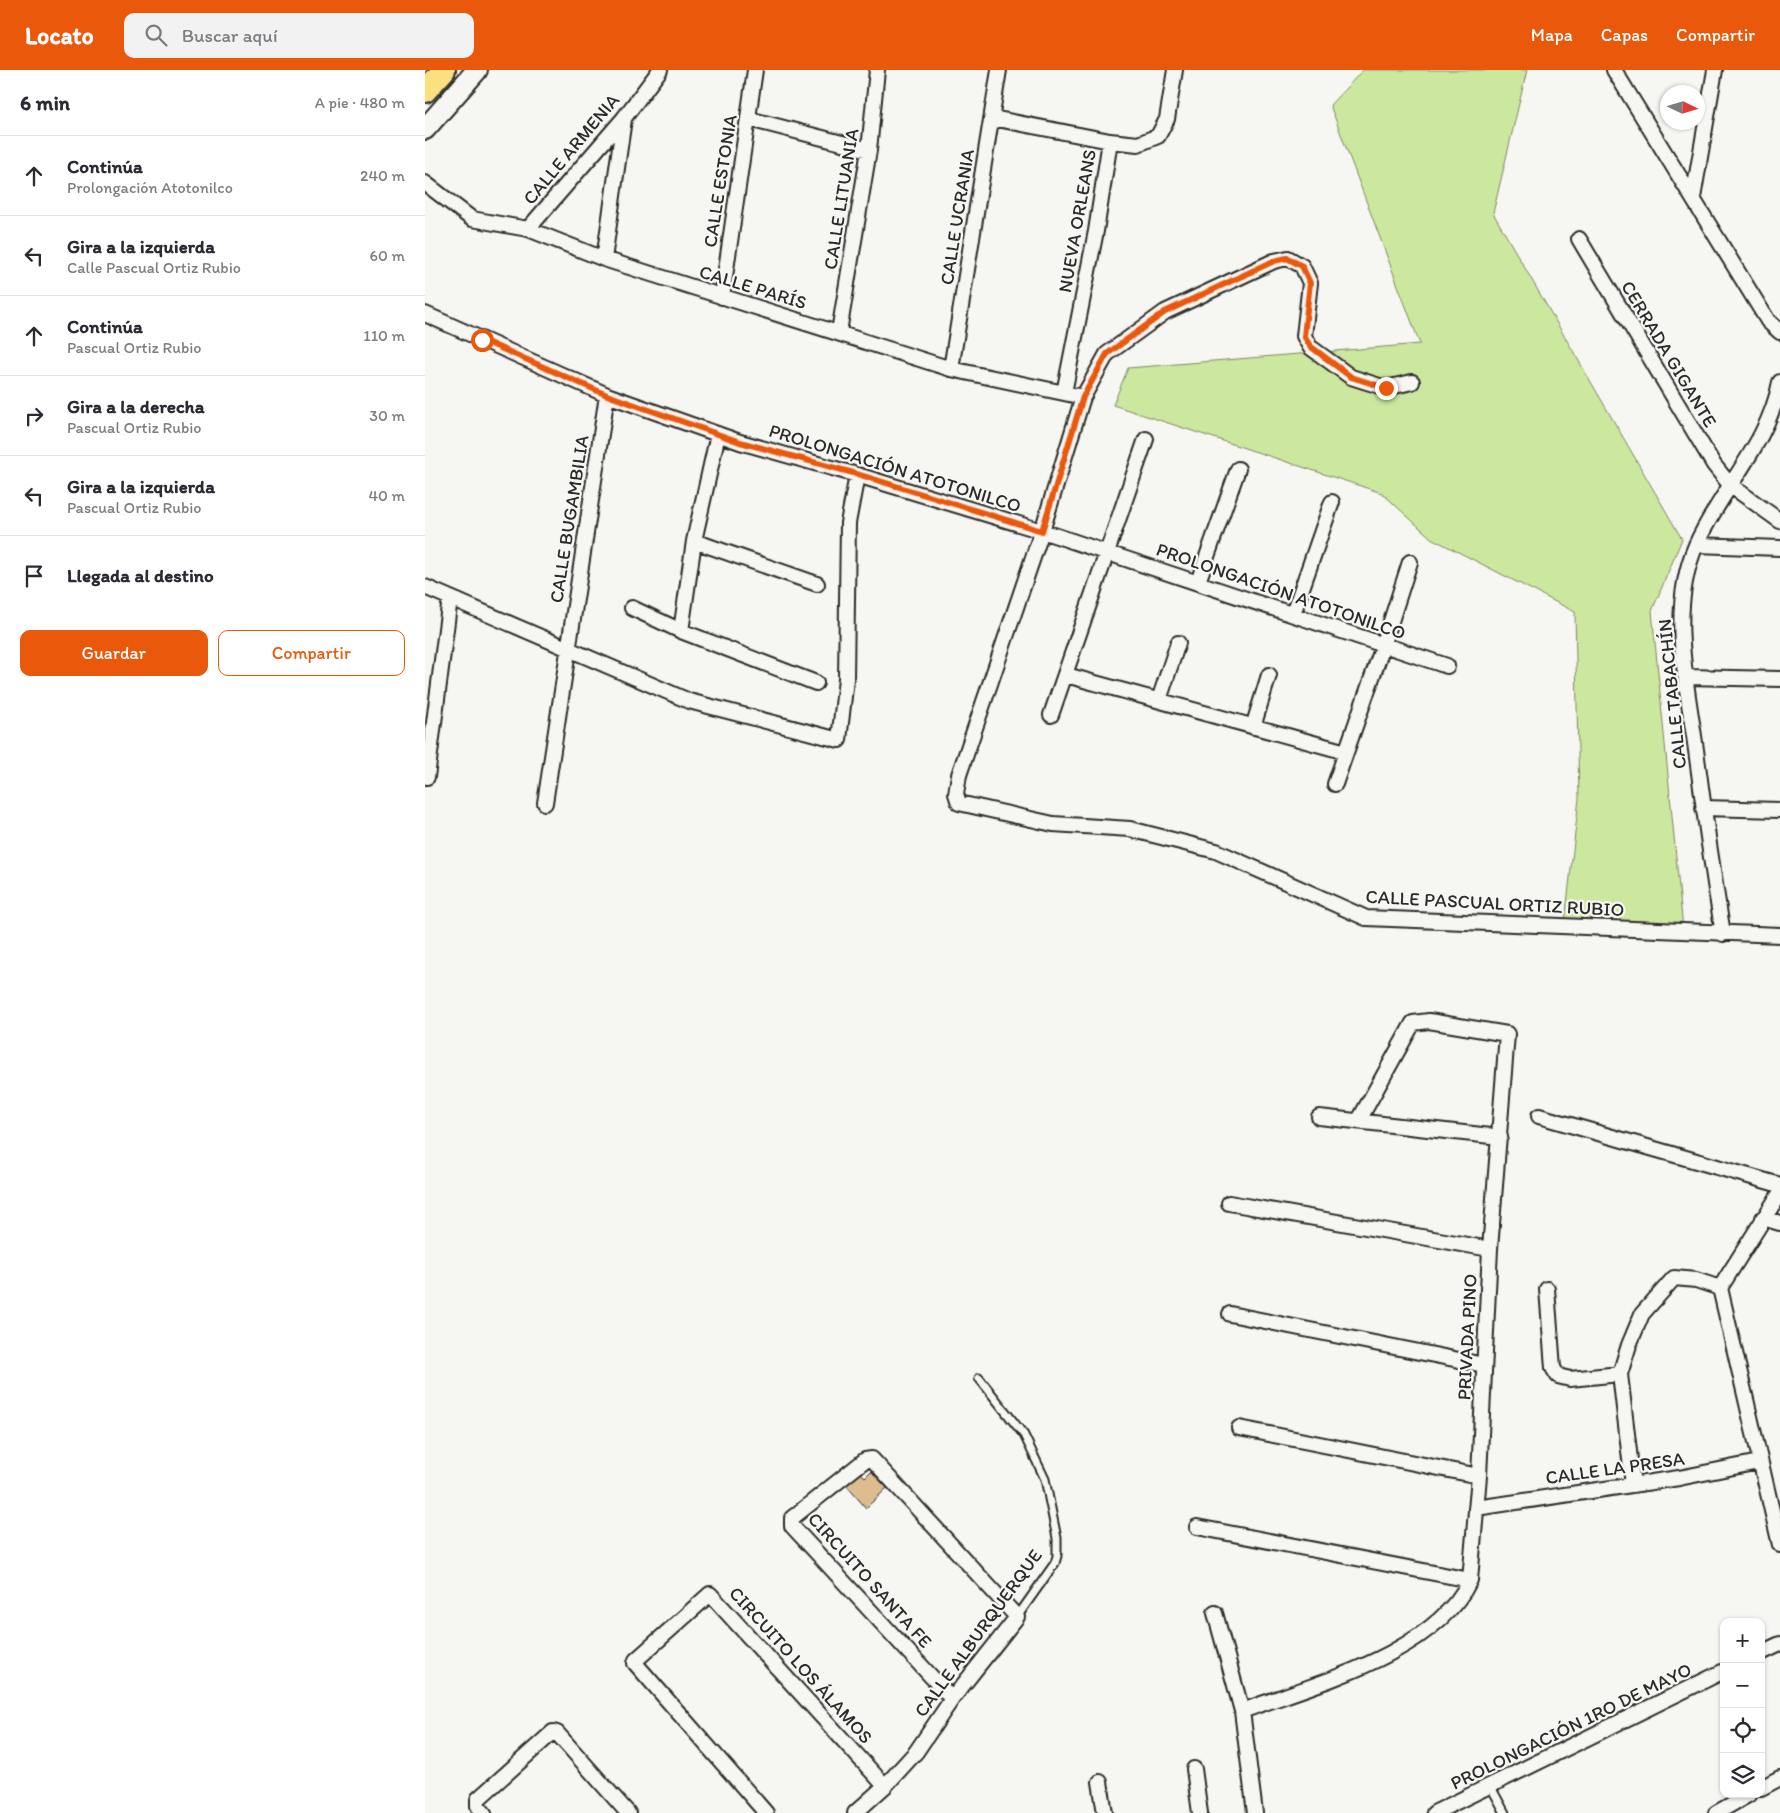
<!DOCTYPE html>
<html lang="es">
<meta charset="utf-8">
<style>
body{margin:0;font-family:Itim,sans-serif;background:#f2f2f3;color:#2b2b33}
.controls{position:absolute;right:15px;bottom:15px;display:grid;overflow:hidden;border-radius:10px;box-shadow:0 1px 4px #0004}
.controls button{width:45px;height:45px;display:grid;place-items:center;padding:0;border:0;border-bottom:1px solid #e1e1e2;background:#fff;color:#2b2b33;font:25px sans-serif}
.compass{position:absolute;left:1235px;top:15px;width:45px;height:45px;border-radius:50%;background:#fff;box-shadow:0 1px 4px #0004;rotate:94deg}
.stop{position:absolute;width:15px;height:15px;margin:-11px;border:4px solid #ea580c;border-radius:50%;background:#fff}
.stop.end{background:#ea580c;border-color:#fff;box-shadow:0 1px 5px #0008}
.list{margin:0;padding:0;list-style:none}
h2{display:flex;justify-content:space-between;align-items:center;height:65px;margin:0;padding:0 20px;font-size:21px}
h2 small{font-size:16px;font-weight:400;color:#7c7c81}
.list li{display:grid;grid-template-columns:32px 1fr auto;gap:15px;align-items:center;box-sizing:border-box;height:80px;padding:0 20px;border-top:1px solid #e1e1e2}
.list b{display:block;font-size:19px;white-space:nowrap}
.list p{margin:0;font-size:16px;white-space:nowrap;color:#7c7c81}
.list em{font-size:16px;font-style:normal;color:#7c7c81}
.actions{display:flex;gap:10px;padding:15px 20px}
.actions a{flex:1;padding:11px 0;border:1px solid #ea580c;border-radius:10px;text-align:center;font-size:18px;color:#ea580c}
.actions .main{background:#ea580c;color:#fff}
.icon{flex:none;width:28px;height:28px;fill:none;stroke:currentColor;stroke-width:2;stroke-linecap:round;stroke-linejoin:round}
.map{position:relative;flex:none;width:1355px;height:1743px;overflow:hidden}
header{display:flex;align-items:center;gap:30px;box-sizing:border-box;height:70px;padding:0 25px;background:#ea580c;color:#fff}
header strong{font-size:24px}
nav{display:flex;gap:28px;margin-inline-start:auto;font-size:18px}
.search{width:350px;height:45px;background:#f2f2f3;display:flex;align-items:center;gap:12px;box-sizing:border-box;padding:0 18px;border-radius:10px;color:#7c7c81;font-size:19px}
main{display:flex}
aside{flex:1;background:#fff}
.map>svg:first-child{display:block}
</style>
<header>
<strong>Locato</strong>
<div class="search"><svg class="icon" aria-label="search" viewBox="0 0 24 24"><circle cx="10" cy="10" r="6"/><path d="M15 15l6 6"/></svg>Buscar aquí</div>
<nav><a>Mapa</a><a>Capas</a><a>Compartir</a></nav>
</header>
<main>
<aside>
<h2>6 min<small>A pie · 480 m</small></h2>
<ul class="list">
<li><svg class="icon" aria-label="ahead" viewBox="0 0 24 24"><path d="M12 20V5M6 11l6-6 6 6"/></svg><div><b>Continúa</b><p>Prolongación Atotonilco</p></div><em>240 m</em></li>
<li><svg class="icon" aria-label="left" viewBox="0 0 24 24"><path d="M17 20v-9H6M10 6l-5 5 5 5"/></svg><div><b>Gira a la izquierda</b><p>Calle Pascual Ortiz Rubio</p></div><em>60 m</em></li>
<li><svg class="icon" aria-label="ahead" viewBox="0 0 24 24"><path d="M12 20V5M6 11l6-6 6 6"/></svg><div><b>Continúa</b><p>Pascual Ortiz Rubio</p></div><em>110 m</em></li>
<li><svg class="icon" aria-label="right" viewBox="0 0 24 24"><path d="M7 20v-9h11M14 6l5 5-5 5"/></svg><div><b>Gira a la derecha</b><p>Pascual Ortiz Rubio</p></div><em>30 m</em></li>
<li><svg class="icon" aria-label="left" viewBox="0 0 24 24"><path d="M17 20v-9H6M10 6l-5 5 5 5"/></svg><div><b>Gira a la izquierda</b><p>Pascual Ortiz Rubio</p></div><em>40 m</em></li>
<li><svg class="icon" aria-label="arrive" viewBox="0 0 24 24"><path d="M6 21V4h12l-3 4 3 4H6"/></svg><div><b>Llegada al destino</b></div></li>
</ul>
<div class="actions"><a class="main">Guardar</a><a>Compartir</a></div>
</aside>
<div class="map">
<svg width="1355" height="1743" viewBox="0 0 1355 1743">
<rect width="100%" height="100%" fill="#f6f6f2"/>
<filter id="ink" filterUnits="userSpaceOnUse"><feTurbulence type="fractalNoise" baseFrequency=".02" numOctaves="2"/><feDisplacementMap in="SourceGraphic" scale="10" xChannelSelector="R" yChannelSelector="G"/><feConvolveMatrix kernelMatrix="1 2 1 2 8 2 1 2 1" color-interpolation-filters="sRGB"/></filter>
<g filter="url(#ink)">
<path fill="#cce79e" stroke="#7c8964" d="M938,0h164l-34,143 189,326 -30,72 32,328 -119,-18 14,-123 -4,-186 -144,-74 -49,-45 -269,-88 15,-37 292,-24 -90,-239z"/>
<path fill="#ddbc90" stroke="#2b2b2b" d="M434,1401l6,6 6,-6 16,17 -21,20 -21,-24z"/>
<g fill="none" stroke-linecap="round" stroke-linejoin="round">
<defs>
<path id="service" d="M554,1308l45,57 21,44 12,59v18l-2,7 -38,54
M1066,1717l14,26"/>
<path id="minor" d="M1189,0l154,251 12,11
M567,48l118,23 28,3 20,-8 9,-17 8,-49
M324,49l120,31
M0,113l47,36 56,10 76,30 347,110 132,28
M1268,128l22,-128
M103,159l96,-111 36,-48
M1154,169l135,226 16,20 50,36
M179,189l20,-140
M297,227l33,-227
M0,244l182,81 133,47 117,33 185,56 405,135
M414,262l30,-182 8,-80
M526,299l48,-299
M987,312l-26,6 -35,-11 -41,-30 -6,-11 6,-53 -8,-17 -14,-8 -14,3 -109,51 -58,42 -24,43 -41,134 -83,244 -3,19 3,9 94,21 77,5 86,22 150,67 414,17
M639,323l32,-162 14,-90
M269,471l123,43
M1271,475l84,3
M773,512l40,-113
M0,517l264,114 150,39 7,-61 2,-156 9,-48
M207,538l49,23 135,52
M868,544l39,-112
M256,561l13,-90 24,-107
M641,605l280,77
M1261,607l94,2
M734,630l19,-57
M626,645l95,-276
M828,657l16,-52
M2,707l23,-179
M910,714l48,-138 27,-84
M120,733l62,-408
M1278,738l77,2
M1298,864c-10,-61 -19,-122 -27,-184 -9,-67 -28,-140 0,-205 25,-56 73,-102 84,-163
M1114,1046l241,69
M894,1047l181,20
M1355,1123l-60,95 60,257
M804,1133l261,46
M1338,1148l17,5
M1122,1219l6,79 5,8 12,3 50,-5
M805,1244l254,51
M814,1358l240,48
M1208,1415l-13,-111 9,-29 13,-31 32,-36 22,2 24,8
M1051,1438l203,-30 80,-16
M772,1457l273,53
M790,1543l27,98 13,102
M1336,1583l19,-9
M817,1641c72,-27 193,-57 228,-131l9,-104 11,-227 17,-215 -78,-13 -16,2 -54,97
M769,1699l6,44
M675,1712l5,31
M1336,1718l19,-10
M59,1743l-6,-7v-7l75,-67 4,1 71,80
M341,1743l-131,-150 1,-3 74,-66 175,192
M430,1743l30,-27 31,-34 36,-53 65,-82 -145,-158 -7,1 -73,58v8l160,173
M1009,1743l290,-142
M1291,1743l34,-19"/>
<path id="secondary" d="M0,59l52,-59"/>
<path id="primary" d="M0,21l19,-21"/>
</defs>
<use href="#service" stroke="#2b2b2b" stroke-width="11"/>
<use href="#minor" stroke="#2b2b2b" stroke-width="18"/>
<use href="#secondary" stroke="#2b2b2b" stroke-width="24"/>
<use href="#primary" stroke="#2b2b2b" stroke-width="26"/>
<use href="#service" stroke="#f6f6f2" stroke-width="7"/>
<use href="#minor" stroke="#f6f6f2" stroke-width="14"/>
<use href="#secondary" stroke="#f6f6f2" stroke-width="20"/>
<use href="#primary" stroke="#fbe080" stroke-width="22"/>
</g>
</g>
<g fill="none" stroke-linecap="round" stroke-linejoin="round" filter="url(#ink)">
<path stroke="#ea580c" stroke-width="6" d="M57,270l125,55 133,47 117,32 185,57 41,-134 24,-43 58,-42 109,-51 13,-3 15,8 8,17 -6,53 6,10 41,31 35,11"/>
</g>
<g text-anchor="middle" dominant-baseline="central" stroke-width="4.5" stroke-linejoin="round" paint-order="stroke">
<g font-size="19" fill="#2b2b2b" stroke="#f6f6f2">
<text transform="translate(146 79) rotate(-50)">CALLE ARMENIA</text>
<text transform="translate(295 111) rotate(-81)">CALLE ESTONIA</text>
<text transform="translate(416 129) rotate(-81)">CALLE LITUANIA</text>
<text transform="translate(532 147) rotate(-81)">CALLE UCRANIA</text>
<text transform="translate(652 151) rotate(-80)">NUEVA ORLEANS</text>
<text transform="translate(328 217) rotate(17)">CALLE PARÍS</text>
<text transform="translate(1244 284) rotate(59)">CERRADA GIGANTE</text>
<text transform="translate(470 398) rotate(17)">PROLONGACIÓN ATOTONILCO</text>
<text transform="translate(144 449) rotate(-81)">CALLE BUGAMBILIA</text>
<text transform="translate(856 521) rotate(19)">PROLONGACIÓN ATOTONILCO</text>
<text transform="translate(1247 624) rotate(-96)">CALLE TABACHÍN</text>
<text transform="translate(1070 833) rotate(3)">CALLE PASCUAL ORTIZ RUBIO</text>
<text transform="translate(1042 1267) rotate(-87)">PRIVADA PINO</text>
<text transform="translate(1190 1398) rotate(-8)">CALLE LA PRESA</text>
<text transform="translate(445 1510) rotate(48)">CIRCUITO SANTA FE</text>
<text transform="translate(553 1563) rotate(-54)">CALLE ALBURQUERQUE</text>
<text transform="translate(376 1595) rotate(48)">CIRCUITO LOS ÁLAMOS</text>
<text transform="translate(1146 1656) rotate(-26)">PROLONGACIÓN 1RO DE MAYO</text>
</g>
</g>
</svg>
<div class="controls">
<button>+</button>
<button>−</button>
<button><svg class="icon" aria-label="locate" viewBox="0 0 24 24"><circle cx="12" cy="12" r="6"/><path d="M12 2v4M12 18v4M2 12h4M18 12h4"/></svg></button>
<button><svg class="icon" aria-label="layers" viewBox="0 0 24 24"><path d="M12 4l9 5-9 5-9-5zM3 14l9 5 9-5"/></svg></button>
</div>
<svg class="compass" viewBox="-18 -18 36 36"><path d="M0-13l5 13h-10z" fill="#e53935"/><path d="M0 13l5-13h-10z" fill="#7c7c81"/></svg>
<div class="stop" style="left:57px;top:270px"></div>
<div class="stop end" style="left:961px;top:318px"></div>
</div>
</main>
